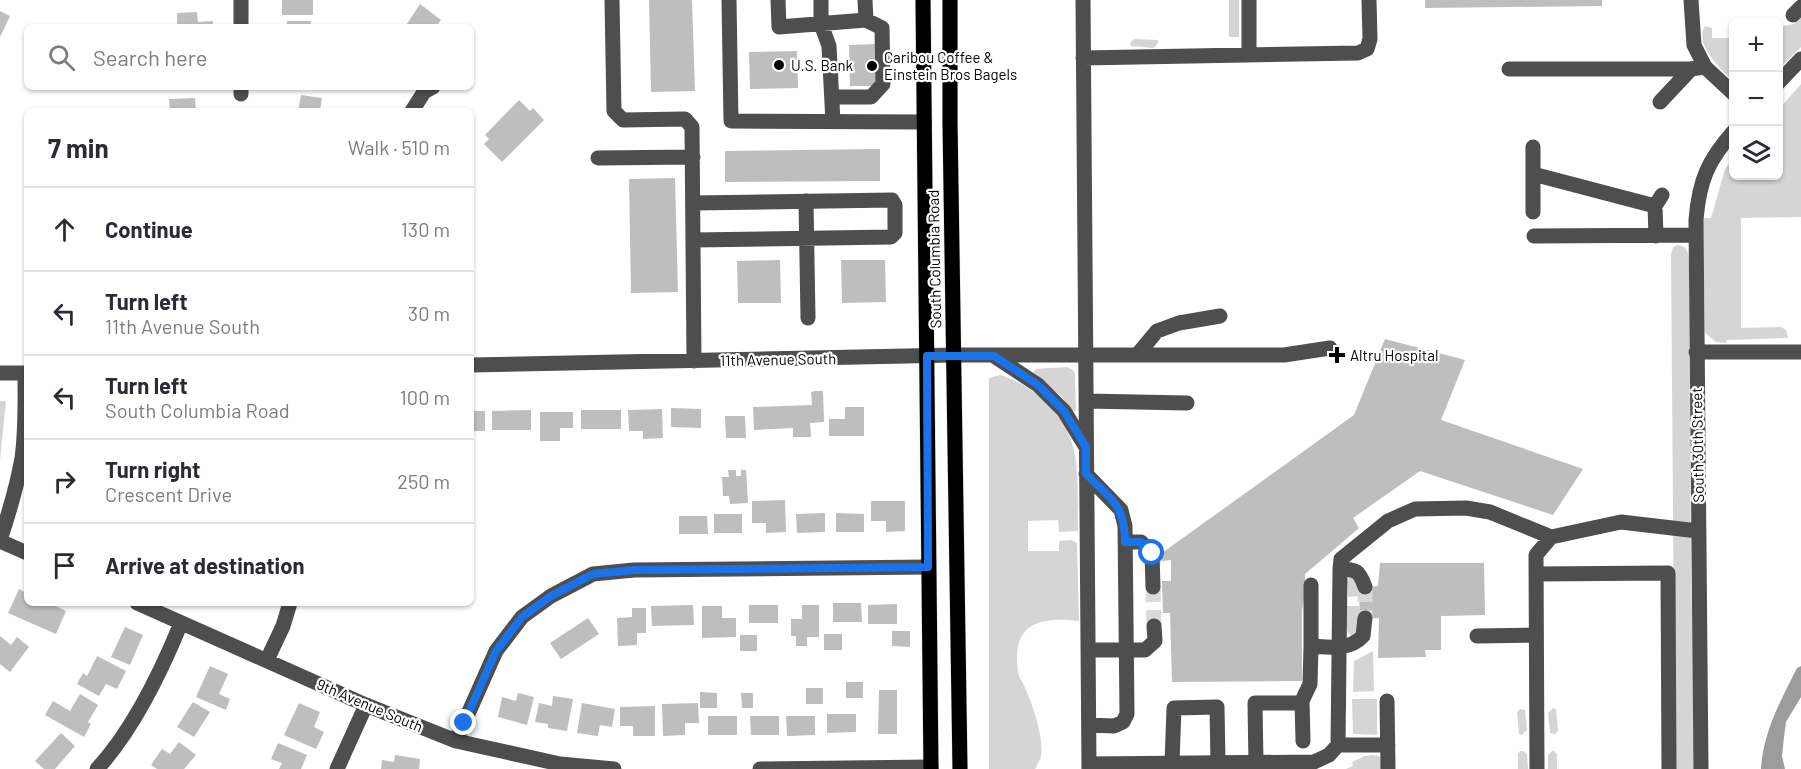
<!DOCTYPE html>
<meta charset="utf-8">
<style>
body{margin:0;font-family:Barlow,sans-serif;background:#f2f2f3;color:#2b2b33}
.controls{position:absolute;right:18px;top:18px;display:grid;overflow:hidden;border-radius:9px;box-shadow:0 2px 4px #0004}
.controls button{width:54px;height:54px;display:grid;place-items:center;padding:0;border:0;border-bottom:2px solid #e1e1e2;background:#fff;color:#2b2b33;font:30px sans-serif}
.stop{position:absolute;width:18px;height:18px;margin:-14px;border:4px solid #1a73e8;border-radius:50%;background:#fff}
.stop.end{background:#1a73e8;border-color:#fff;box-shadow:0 2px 6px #0008}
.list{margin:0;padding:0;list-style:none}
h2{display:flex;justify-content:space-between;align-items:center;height:78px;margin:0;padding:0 24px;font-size:26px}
h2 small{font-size:20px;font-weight:400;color:#7c7c81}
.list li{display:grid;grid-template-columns:39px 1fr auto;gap:18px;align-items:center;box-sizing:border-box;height:84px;padding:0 24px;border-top:2px solid #e1e1e2}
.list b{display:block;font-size:22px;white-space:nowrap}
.list p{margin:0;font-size:20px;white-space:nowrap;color:#7c7c81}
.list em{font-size:20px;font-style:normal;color:#7c7c81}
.icon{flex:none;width:33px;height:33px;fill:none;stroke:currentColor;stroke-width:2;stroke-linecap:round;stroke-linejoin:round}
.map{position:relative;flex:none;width:1801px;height:769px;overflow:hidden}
.search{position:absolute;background:#fff;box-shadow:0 2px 4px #0004;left:24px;top:24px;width:450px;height:66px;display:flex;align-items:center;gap:15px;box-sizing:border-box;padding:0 21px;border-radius:9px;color:#7c7c81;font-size:22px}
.panel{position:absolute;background:#fff;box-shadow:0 2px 4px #0004;left:24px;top:108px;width:450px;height:498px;border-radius:9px}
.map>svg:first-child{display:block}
</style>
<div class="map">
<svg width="1801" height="769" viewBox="0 0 1801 769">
<rect width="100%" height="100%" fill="#fff"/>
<path fill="#d5d5d5" d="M1229,0h10v37h-10z
M1801,17v30l-22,22v-32l3,-1v-10l12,-2z
M1705,26l7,2v10h21v43c-11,-11 -40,-37 -28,-55z
M1134,39l24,1v3l-4,5 -23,-2 -1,-3z
M1801,84v133l-60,1v110l40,-1 5,3 2,8 -61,2 -1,3 -10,-1 -11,-9 -2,-115h8l14,-49 8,-10 1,17h44l1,-67z
M1678,245c9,1 10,7 11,15l2,317 5,192h-21l-4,-514 2,-8z
M1067,367l6,3 2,5 1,35 -2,2 -2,-1 -10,-14 -29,-24 3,-4z
M1000,375c32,10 62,35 72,68 8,26 5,61 6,88l-19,1 -1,-12 -30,1v30h31v-10l12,-1 6,3 2,78c-39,-5 -68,2 -61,50 0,6 5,11 7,17 8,17 19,50 16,68 -1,4 -4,9 -6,13h-46v-391z
M0,401h6l-6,59z
M1354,576l6,11v9l-12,1 -1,-17 3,-3z
M1347,606h12v26l-3,4h-5l-4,-5z
M1373,651l1,40 -21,1 1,-31z
M1352,699h25v36l-24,-1z
M1553,708l3,1 2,22 -3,3 -5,-1 -2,-20z
M1520,709l5,1 2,20 -5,5 -3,-1 -2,-22z
M1553,750l4,4v15h-9v-14z
M1520,751h3l4,3 1,15h-10v-15z
M1373,755l6,1 3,4v9h-36l7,-3 -1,-4 13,-6z"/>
<path fill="#9c9c9c" d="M1801,666v31l-15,25 -2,15 -2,19 3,13h-24c2,-37 20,-69 36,-101z"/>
<path fill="#bebebe" d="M282,0h31v15h-31z
M649,0h43l3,91 -44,1z
M1425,0h177v6l-177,2z
M420,4l21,16 -5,7h-31z
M0,11l10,5 -10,21z
M197,12l1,10 15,-1v6h-36v-14z
M287,21h24v6h-24z
M876,44l1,42h-27l-1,-41z
M797,51l1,37 -48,1 -1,-37z
M301,95l21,3 -2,13h-22z
M195,98l1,13h-26l-1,-12z
M519,100l11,11 3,-3 11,12 -42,42 -18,-18 5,-5 -4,-4z
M880,149v32l-155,1v-31z
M675,178l3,114 -47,1 -2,-114z
M780,260l1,43h-43l-1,-42z
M841,260h44l1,42 -44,1z
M1385,339l80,21 -24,60 142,49 -30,46 -133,-44 -67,47 6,10 -54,46v20l-3,16v71l-130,1 -2,-69h-7l-1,-32h9v-21l-9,1v-8l192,-138z
M815,391h8l1,31 -14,1 1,14h-18v-9l-39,2 -1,-23 59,-2 -1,-13z
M845,407h19v29h-35v-17h16z
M671,408l30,1v19l-30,-1z
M662,409l1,29 -20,1v-8h-14l-1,-21z
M531,410v20h-39v-19z
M581,410h40v19h-40z
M471,411h14v20h-14z
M540,412h33v16h-13v13h-20z
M725,416h20l1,22h-20z
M728,470h8v6h5v-6h5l2,33 -18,1 -1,-8h-6l-1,-19h7z
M785,500l1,32 -20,1v-10h-14v-22z
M871,501h34v30l-19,1v-11h-15z
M825,513v19l-28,1 -1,-19z
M836,513l28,1v18h-28z
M714,514h28v19h-28z
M679,516h28l1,18h-29z
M1380,563h104l1,52 -44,1v34h-16l1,7 -48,1 1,-40 -20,1 1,-32 18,-1z
M19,589l8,4v10h23l16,8 -10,23 -48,-21z
M833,603h28l1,19h-29z
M897,604v20h-29v-19z
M693,605l1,20 -42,1 -1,-20z
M749,605h29v18h-29z
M802,605h17v32h-12v9h-11v-10h-5v-17h11z
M702,606h20v12h14v19l-34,1z
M632,608h14v25h-9v12l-19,1 -1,-28 15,-1z
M588,618l11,16 -38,25 -11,-16z
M125,627l18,8 -13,30 -19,-8z
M892,631h18v16l-18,-1z
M824,634h18v16h-18z
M740,635h17v16h-17z
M0,636l11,9 6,-8 12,10 -19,25 -10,-8z
M97,656l29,15 -9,18 -11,-5 -7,12 -22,-12 6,-11 4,3z
M210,666l18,8 -9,20 11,5 -4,11 -30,-13z
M846,682h17v16h-17z
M806,688h17v16h-17z
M879,690h18v44h-19z
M700,692l17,1v15h-17z
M518,693l16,4 -7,28 -29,-8 4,-20 14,4z
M741,693h12v15h-11z
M80,694l18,11 -10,17 3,2 -7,13 -39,-22 8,-14 17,10z
M553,696l20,3 -6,32 -19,-3v-4l-13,-2 4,-19 13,3z
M193,702l17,10 -16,25 -17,-10z
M299,703l21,9 -6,15 10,5 -8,17 -32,-14z
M582,703l33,6 -3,18 -12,-2 -2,11 -21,-3z
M698,703l1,20h-14v12l-22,1 -1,-32z
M655,706v30h-22v-10h-13v-19z
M827,714h29v18l-29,1z
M708,716h29v19h-29z
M750,716h29v19h-28z
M786,716h29v19l-28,1z
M61,733l14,13 -20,23h-11l-9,-8z
M179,742l17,13 -12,14h-27l-6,-4 11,-16 8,5z
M278,743l29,12 -6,14h-22l3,-6 -11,-4z
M395,755l25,4 -1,10h-38l1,-9 12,2z"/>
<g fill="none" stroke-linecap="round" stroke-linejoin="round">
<path stroke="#d9d9d9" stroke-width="15" stroke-dasharray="15 8" stroke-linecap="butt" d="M1153,587l1,39
M1365,587v31"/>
<defs>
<path id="major" d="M923,0l8,769
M950,0v122l10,647"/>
</defs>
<use href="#major" stroke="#dbdbdb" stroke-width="16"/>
<path stroke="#4e4e4e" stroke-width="15" d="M241,0v27
M612,0l2,111 9,9 62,-1 7,8 2,234
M729,0l2,121 193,1
M778,0l1,27 87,-7
M821,0v24l8,22 4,76
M1083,0l6,769
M1249,0v55
M1691,0l3,45 11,22 29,27
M1793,15l8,-8
M1083,58l275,-5 9,-4 3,-10 -1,-39
M1509,69h181l15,-2
M1778,83l23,-24
M241,87v7
M832,97h39l12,-13 -1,-56 -16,-8 -1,-20
M1660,102l31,-33
M412,111l12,-19 9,-5
M1533,147v65
M598,158l95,-1
M1533,174l122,32
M806,201l2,117
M693,203l199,-3 3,5v28l-4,4 -198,3
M1534,236l162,-1
M1656,236l-1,-30 7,-11
M1696,352h105
M1137,355l20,-24 22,-8 41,-7
M994,356l44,29 26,26 22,36
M471,365l484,-10h329l46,-7
M0,373h27
M1086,401l101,2
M1086,474l35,36 4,16 2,188 -4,8 -9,4 -25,-1
M0,540c9,-27 17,-54 22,-82 4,-28 3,-57 3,-85
M0,541l27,12
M1125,542h16l11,11 1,34
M1340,569l1,-10 47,-38 27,-12 51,-1 24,4 61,25
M1536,574l132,-1 1,196
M1311,585v61
M137,603l229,102 90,36 104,23 54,5
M1477,636l58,-1
M1088,650h57l10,-9 -1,-15
M267,660l16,-34 7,-23
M1387,701l1,68
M456,741l40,-90 26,-34 29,-21 42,-22 41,-4 294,-3
M1303,741l-1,-40 8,-17 1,-38c18,1 38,5 52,-10l2,-18
M1338,745h50
M1172,763l2,-55 43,-1 1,56
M1256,763l-1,-60h47
M1089,764l225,-2 15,-7 9,-10 2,-176c17,1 19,1 25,18
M97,769c36,-39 64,-97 84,-146
M337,769l29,-64
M760,769l171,-2
M1537,769l-1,-214 15,-18 70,-15 77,9
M1701,769l-5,-549c3,-39 12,-60 38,-89"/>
<use href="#major" stroke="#000" stroke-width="15"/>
</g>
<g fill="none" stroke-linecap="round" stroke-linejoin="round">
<path stroke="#1a73e8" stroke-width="8" d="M464,723l32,-72 26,-34 29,-21 42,-22 41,-4 294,-3 -1,-211h67l44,29 26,26 22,36v27c25,25 39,31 39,68h16l11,11"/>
</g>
<g fill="#000" stroke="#fff" stroke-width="2">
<circle cx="779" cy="65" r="6"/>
<circle cx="872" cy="66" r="6"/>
<path d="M1334 346h6v6h6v6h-6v6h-6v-6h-6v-6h6z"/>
</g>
<g text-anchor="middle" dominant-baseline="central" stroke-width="4.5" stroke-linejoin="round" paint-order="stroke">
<g font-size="15" fill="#000" stroke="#fff" text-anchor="start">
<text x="884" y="57">Caribou Coffee &amp;<tspan x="884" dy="17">Einstein Bros Bagels</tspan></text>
<text x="791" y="65">U.S. Bank</text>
<text x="1350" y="355">Altru Hospital</text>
</g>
<g font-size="15" fill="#000" stroke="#fff">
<text transform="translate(934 259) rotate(-91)">South Columbia Road</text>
<text transform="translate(778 359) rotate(-1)">11th Avenue South</text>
<text transform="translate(1697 445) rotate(-91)">South 30th Street</text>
<text transform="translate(370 705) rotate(23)">9th Avenue South</text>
</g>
</g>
</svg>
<div class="controls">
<button>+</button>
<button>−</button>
<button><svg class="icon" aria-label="layers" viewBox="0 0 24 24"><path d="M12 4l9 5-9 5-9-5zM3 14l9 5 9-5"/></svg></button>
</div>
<div class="stop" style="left:1152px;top:553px"></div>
<div class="stop end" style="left:464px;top:723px"></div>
<div class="search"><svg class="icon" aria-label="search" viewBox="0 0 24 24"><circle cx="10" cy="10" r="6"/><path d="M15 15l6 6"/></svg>Search here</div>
<section class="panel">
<h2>7 min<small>Walk · 510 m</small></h2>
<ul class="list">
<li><svg class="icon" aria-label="ahead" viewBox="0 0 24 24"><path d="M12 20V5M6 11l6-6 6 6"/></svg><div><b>Continue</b></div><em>130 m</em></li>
<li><svg class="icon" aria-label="left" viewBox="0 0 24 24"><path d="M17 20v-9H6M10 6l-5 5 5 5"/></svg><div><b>Turn left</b><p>11th Avenue South</p></div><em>30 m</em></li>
<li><svg class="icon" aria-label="left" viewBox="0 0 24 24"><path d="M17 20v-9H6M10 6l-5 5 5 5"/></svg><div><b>Turn left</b><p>South Columbia Road</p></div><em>100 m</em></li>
<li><svg class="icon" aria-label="right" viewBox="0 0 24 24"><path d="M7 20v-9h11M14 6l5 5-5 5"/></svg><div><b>Turn right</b><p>Crescent Drive</p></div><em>250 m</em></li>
<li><svg class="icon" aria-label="arrive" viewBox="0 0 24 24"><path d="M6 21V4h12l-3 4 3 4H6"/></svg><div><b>Arrive at destination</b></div></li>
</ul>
</section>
</div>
